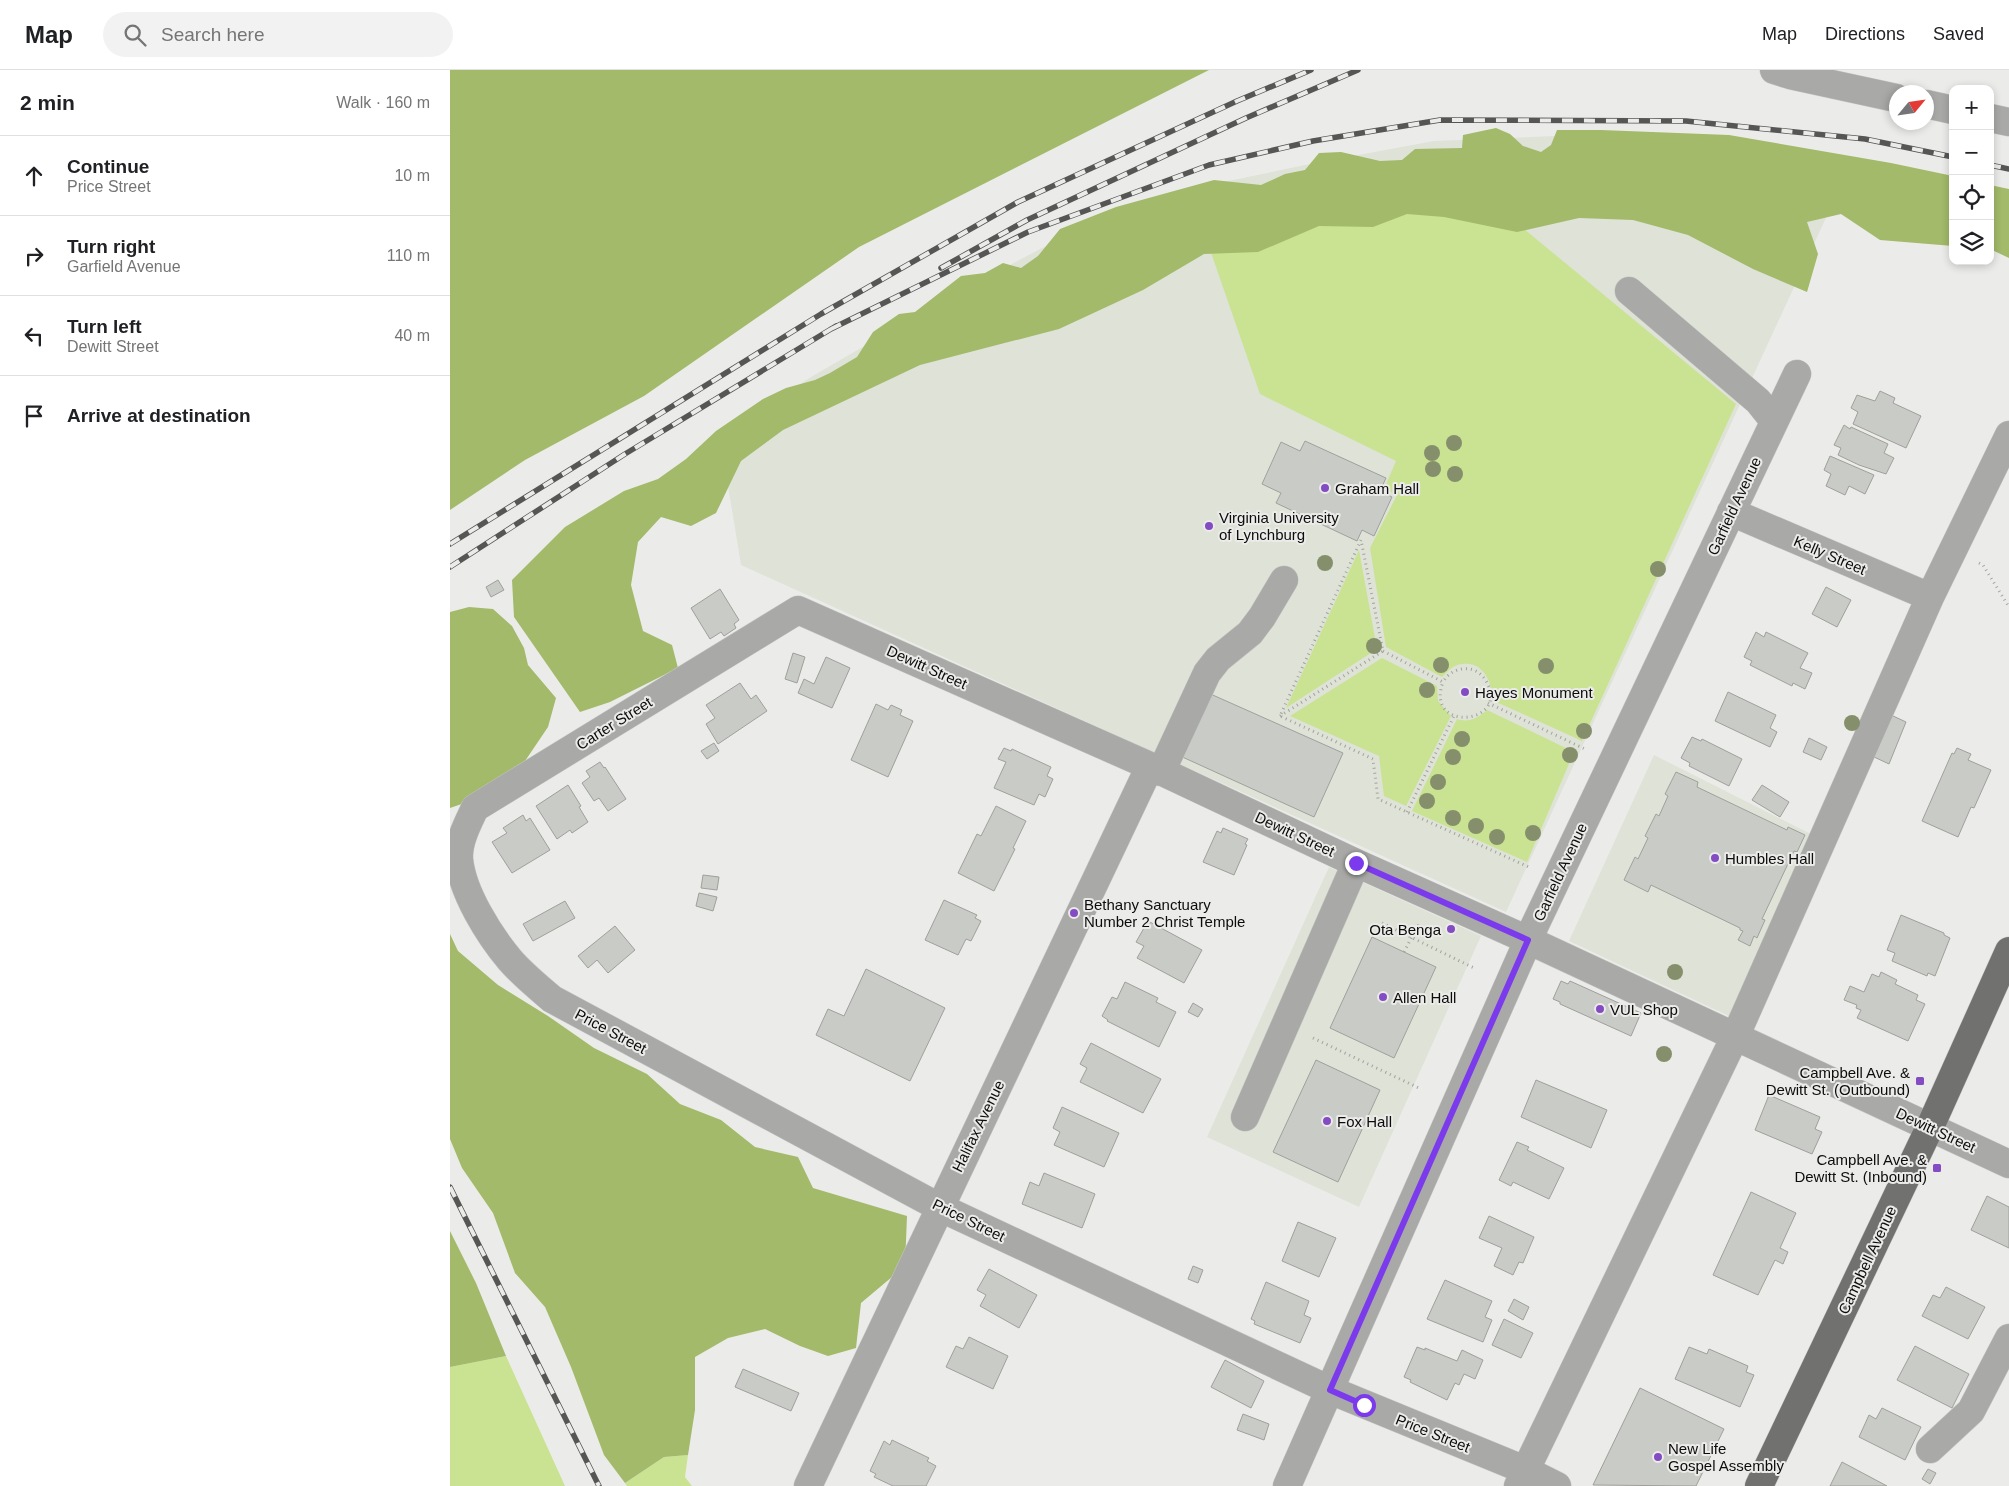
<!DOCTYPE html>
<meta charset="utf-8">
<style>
body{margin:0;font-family:Helvetica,sans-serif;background:#f2f2f2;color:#202124}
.controls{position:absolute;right:15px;top:15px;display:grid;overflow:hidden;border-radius:10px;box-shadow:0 2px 8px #0003}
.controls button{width:45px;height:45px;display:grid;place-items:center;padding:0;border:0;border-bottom:1px solid #e0e0e0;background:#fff;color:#202124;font:25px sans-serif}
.compass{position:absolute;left:1439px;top:15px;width:45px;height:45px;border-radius:50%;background:#fff;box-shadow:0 2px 8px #0003;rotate:61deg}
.stop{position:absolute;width:15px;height:15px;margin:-11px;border:4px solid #7c3aed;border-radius:50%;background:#fff}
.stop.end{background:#7c3aed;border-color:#fff;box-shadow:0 1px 5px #0008}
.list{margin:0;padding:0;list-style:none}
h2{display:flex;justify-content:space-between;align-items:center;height:65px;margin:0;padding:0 20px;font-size:21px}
h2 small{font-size:16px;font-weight:400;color:#757577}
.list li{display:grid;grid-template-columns:32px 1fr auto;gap:15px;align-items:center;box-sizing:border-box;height:80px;padding:0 20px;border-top:1px solid #e0e0e0}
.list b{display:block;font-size:19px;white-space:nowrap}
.list p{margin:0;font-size:16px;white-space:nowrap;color:#757577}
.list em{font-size:16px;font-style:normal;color:#757577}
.icon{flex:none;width:28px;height:28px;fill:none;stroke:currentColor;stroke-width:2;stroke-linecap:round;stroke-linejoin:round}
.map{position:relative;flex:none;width:1559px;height:1416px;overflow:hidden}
header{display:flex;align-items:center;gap:30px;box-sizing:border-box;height:70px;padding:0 25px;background:#fff;border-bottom:1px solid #e0e0e0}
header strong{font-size:24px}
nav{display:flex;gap:28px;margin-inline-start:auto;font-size:18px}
.search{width:350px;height:45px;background:#f2f2f2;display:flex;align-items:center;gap:12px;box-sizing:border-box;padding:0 18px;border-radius:28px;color:#757577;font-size:19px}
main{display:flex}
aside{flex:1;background:#fff}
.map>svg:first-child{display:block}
.built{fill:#dee2d7}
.green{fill:#cae393}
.forest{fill:#a2ba6a}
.building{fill:#c9cbc7;stroke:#9fa09c}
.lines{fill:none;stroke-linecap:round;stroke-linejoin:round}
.minor-casing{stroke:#c7c8c5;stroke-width:29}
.major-casing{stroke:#c7c8c5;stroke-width:29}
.path{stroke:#a1a2a0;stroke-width:3;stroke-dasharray:1 4;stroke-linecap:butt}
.minor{stroke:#a9a9a8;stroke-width:28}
.major{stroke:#71726f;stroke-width:28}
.rail-casing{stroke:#565655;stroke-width:5.5}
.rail{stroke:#ebece9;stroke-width:4;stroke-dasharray:11;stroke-linecap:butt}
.tree{fill:#868f6c}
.route{stroke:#7c3aed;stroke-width:6}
.poi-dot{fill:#844cc3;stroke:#ebece9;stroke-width:2}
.labels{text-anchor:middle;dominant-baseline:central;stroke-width:4;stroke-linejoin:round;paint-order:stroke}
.poi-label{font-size:15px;fill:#0c0c0b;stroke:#ebece9;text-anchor:start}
.street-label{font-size:15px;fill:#0c0c0b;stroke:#ebece9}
</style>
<header>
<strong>Map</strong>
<div class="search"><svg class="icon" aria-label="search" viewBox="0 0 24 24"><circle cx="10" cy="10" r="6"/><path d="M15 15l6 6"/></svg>Search here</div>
<nav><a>Map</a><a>Directions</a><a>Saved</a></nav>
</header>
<main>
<aside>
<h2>2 min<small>Walk · 160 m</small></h2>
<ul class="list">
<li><svg class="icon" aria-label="ahead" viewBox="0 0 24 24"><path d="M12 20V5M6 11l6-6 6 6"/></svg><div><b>Continue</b><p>Price Street</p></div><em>10 m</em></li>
<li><svg class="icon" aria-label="right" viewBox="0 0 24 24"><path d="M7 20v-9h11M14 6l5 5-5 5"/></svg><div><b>Turn right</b><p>Garfield Avenue</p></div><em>110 m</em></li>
<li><svg class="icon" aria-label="left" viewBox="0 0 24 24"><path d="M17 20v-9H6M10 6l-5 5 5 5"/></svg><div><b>Turn left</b><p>Dewitt Street</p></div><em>40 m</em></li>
<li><svg class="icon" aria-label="arrive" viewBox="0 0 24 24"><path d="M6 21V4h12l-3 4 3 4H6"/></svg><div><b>Arrive at destination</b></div></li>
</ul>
</aside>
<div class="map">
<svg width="1559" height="1416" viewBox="0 0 1559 1416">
<rect width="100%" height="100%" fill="#ebece9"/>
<!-- built -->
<path class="built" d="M 1129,65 L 1236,70 L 1404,87 L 1056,842 L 291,495 L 270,367 L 361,307 L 485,235 L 592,178 L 725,122 L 865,93 L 984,71 Z
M 1204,685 L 1367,767 L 1283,948 L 1119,871 Z
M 879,797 L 1031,866 L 909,1137 L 757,1067 Z"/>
<!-- green -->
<path class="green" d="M 1039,130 L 1286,334 L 1132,671 L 1042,630 C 1043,613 1033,591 1013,594 C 1004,594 998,601 992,607 L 936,577 L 920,478 L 947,425 L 934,419 L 946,391 L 810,324 L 757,171 Z
M 909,480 L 927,579 L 836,638 Z
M 932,588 L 987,616 L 988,631 L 1001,646 L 956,736 L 934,726 L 929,686 L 840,646 Z
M 1037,640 L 1124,682 L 1077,792 L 962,741 L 1007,649 C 1019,653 1028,648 1037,640 Z
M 56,1286 L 115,1416 L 0,1416 L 0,1297 Z
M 238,1385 L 235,1407 L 242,1416 L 177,1416 L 175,1413 L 214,1387 Z"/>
<!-- forest -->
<path class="forest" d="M 0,0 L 759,0 L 409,177 L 194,326 L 75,390 L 0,440 Z
M 1046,58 L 1060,64 L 1073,76 L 1091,82 L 1101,75 L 1107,60 L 1151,60 L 1279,65 L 1441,93 L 1503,106 L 1503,176 L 1430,170 L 1391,144 L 1357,152 L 1368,184 L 1357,222 L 1303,199 L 1238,165 L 1183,150 L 1129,148 L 1067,162 L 994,147 L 957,144 L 923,157 L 869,156 L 808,182 L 754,184 L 693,220 L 609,259 L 470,295 L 333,360 L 291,391 L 266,443 L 241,456 L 211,447 L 188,472 L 181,515 L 193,561 L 222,575 L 228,598 L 160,632 L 130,642 L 64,547 L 62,510 L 115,457 L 174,421 L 208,409 L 236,389 L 266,361 L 313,329 L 336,318 L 365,310 L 380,303 L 407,287 L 423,262 L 449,244 L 465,242 L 511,206 L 535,203 L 553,193 L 571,198 L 588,186 L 610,159 L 666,137 L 764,110 L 811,115 L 835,104 L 855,100 L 869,83 L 891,82 L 930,91 L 952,90 L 965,79 L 1012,78 L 1013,65 Z
M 1540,115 L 1559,119 L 1559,188 L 1540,179 Z
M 19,537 L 43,539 L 62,556 L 74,578 L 78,595 L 106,628 L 98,657 L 71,697 L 29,728 L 0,738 L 0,542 Z
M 0,864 L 8,881 L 48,915 L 98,946 L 144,978 L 197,1004 L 230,1034 L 271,1050 L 305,1077 L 348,1087 L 363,1118 L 457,1146 L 455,1196 L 411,1233 L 406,1278 L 378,1286 L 350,1276 L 315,1259 L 278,1268 L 245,1287 L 245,1340 L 238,1385 L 214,1387 L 175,1413 L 154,1385 L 121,1297 L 95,1237 L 65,1203 L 43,1143 L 12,1098 L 0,1069 Z
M 0,1161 L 26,1213 L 56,1286 L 0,1297 Z"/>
<!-- building -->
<path class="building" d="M 1430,321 L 1445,328 L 1443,333 L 1471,346 L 1456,378 L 1403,354 L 1408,342 L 1401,338 L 1407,325 L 1425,331 Z
M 1394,355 L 1400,359 L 1401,357 L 1438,374 L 1434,383 L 1444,388 L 1436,404 L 1409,395 L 1388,385 L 1391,378 L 1384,375 Z
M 855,371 L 936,408 L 930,421 L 942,427 L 924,466 L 912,460 L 907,471 L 826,433 L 831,423 L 812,414 L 831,372 L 850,381 Z
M 1380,386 L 1424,405 L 1415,424 L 1399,416 L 1395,425 L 1376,416 L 1381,404 L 1374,400 Z
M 48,510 L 54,520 L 41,527 L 36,517 Z
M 1376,517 L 1401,530 L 1387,557 L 1362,544 Z
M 270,519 L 289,550 L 284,554 L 286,558 L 274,566 L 271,562 L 260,569 L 241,538 Z
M 1306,562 L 1314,567 L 1316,562 L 1358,583 L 1350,598 L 1362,603 L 1355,619 L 1343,613 L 1342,616 L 1300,595 L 1302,591 L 1294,587 Z
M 343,583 L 355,587 L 347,613 L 335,609 Z
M 376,587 L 400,598 L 382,638 L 348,623 L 354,609 L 364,614 Z
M 290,613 L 301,629 L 306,625 L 317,641 L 268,674 L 256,654 L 265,648 L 256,635 Z
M 756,622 L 893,683 L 864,747 L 728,685 Z
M 1278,622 L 1326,645 L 1320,658 L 1327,662 L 1320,677 L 1265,651 Z
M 426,634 L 438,640 L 441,635 L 452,640 L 450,645 L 463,651 L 438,707 L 401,690 Z
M 1441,645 L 1456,652 L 1439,694 L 1422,686 Z
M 1242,667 L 1251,671 L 1252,669 L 1292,689 L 1279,716 L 1239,696 L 1240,693 L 1231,688 Z
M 1359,668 L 1377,677 L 1371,690 L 1353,682 Z
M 264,673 L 269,681 L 257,689 L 251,681 Z
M 554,678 L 561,681 L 562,679 L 601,697 L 597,706 L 603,709 L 595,727 L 589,724 L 584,735 L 544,718 L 556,692 L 548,689 Z
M 1507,678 L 1521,684 L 1518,690 L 1541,700 L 1524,738 L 1521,737 L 1508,767 L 1472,751 L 1502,683 L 1504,684 Z
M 150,692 L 154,698 L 155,697 L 176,729 L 158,741 L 149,728 L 144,731 L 132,713 L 140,707 L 136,701 Z
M 1226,702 L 1248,712 L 1247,717 L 1337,760 L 1338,757 L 1355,765 L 1347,782 L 1344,781 L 1312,849 L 1315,850 L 1307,868 L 1304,866 L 1300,876 L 1288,870 L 1293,861 L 1290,860 L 1290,858 L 1201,815 L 1198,822 L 1174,810 L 1185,787 L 1188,789 L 1198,768 L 1195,766 L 1206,744 L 1209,746 L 1218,726 L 1215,724 Z
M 118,715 L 131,736 L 129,737 L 138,752 L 122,763 L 120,760 L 107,769 L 86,736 Z
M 1312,715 L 1339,732 L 1330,747 L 1302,730 Z
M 546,736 L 576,751 L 563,778 L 565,779 L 544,821 L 508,803 L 527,764 L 531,766 Z
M 73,745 L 76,751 L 80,748 L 100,780 L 62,803 L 42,772 L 57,763 L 53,758 Z
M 773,758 L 798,769 L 795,774 L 797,775 L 784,805 L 753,792 L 767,761 L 771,763 Z
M 253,805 L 269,807 L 267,820 L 251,818 Z
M 249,823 L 267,827 L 263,841 L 246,836 Z
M 494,830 L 527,845 L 525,848 L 531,851 L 521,871 L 516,869 L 508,885 L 475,870 Z
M 115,831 L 125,848 L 83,871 L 73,854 Z
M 1451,845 L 1494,863 L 1494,865 L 1500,868 L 1485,906 L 1478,903 L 1477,906 L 1442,891 L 1445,883 L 1437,880 Z
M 698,851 L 752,880 L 734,913 L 687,888 L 694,876 L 686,872 Z
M 165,856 L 185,880 L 158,903 L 147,890 L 138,898 L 128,886 Z
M 922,867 L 986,897 L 944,988 L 880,958 Z
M 416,899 L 495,938 L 460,1011 L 366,965 L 378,939 L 394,946 Z
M 1431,902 L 1447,910 L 1445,914 L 1468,925 L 1466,930 L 1475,934 L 1458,971 L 1407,948 L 1411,940 L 1406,938 L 1407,935 L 1394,930 L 1400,916 L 1414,922 L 1422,904 L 1429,907 Z
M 1111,911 L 1118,914 L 1120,911 L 1191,943 L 1181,966 L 1110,934 L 1110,932 L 1103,929 Z
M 675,912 L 708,928 L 706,932 L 726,942 L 709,977 L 657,951 L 658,950 L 652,946 L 662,927 L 667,929 Z
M 743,933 L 753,939 L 748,947 L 738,942 Z
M 641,973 L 711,1009 L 693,1043 L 630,1012 L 637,998 L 630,994 Z
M 866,990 L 930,1020 L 888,1112 L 823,1082 Z
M 1086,1010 L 1157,1040 L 1141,1078 L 1071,1047 Z
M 1319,1025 L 1370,1047 L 1365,1059 L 1372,1062 L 1362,1084 L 1305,1060 Z
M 612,1037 L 669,1063 L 654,1097 L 604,1075 L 610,1062 L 603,1058 Z
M 1067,1072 L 1079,1077 L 1077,1080 L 1114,1098 L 1099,1129 L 1063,1112 L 1061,1116 L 1049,1110 Z
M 594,1103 L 645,1124 L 632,1158 L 572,1134 L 580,1112 L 589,1116 Z
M 1301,1122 L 1346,1143 L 1330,1178 L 1338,1182 L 1333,1194 L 1325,1190 L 1308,1225 L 1263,1205 Z
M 1537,1126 L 1559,1137 L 1559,1178 L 1521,1160 Z
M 1039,1146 L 1084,1167 L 1073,1193 L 1069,1192 L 1063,1205 L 1044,1196 L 1052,1178 L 1029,1168 Z
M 848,1152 L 886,1168 L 869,1207 L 832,1191 Z
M 743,1196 L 753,1200 L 748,1213 L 738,1209 Z
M 539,1199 L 587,1225 L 569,1258 L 530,1236 L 536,1225 L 527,1220 Z
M 995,1210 L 1042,1231 L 1035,1247 L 1042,1250 L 1033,1272 L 977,1249 Z
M 816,1212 L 859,1231 L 854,1245 L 861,1248 L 850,1273 L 804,1254 L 805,1251 L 801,1249 Z
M 1496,1217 L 1535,1237 L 1518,1269 L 1472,1246 L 1483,1225 L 1490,1228 Z
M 1064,1229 L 1079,1237 L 1073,1250 L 1058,1241 Z
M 1054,1249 L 1083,1263 L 1071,1288 L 1042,1275 Z
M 519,1267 L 558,1286 L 543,1319 L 496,1297 L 506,1276 L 513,1279 Z
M 1465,1276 L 1519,1304 L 1502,1338 L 1447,1310 Z
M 967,1277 L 975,1280 L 975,1278 L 1007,1291 L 1012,1280 L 1033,1290 L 1025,1309 L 1014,1304 L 1009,1315 L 1005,1313 L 997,1330 L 960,1312 L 961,1310 L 954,1307 Z
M 1239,1277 L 1257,1284 L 1259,1279 L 1298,1296 L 1296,1302 L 1304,1305 L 1290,1337 L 1225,1309 Z
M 775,1290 L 814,1311 L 801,1338 L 761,1317 Z
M 293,1299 L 349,1323 L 341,1341 L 285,1317 Z
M 1190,1318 L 1274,1359 L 1246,1416 L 1143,1415 Z
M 1432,1338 L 1471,1357 L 1455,1390 L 1409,1367 L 1419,1345 L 1426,1349 Z
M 793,1344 L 819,1354 L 814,1370 L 787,1360 Z
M 442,1370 L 479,1388 L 477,1391 L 486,1396 L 476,1416 L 443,1416 L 424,1407 L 426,1404 L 420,1401 L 434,1371 L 440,1375 Z
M 1392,1392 L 1437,1416 L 1380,1416 Z
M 1478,1399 L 1486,1403 L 1480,1414 L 1472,1409 Z"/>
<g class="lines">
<defs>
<path id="minor" d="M 1324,0 L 1340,5 L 1446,28
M 1476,34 L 1503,40
M 1540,48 L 1559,52
M 1179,221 L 1308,331 L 1324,351
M 1281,442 L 1480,527
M 711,702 L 757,603 L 768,589 L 800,563 L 812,547 L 834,510
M 795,1047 L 906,793
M 1480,1379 L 1521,1341 L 1559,1268
M 358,1416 L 700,696
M 837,1416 L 1084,857 L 1347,304
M 1068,1416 L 1290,956 L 1480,527 L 1559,365
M 1107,1416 L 1075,1400 L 880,1320 L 489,1137 L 102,929 C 88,917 72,904 60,890 C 39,865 12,822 9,789 C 8,771 18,753 25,738 L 348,540 L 700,696 L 906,793 L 1078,870 L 1559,1094"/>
<path id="major" d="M 1309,1416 L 1480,1057 L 1559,881"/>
</defs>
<!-- minor casing -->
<use href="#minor" class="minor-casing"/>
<!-- major casing -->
<use href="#major" class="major-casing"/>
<!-- path -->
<path class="path" d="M 1529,493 L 1533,495 L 1559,537
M 933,581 L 993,612 C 974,664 1062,654 1036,611 C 1026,593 1002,596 993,612
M 1038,633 L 1137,680
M 830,646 L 933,581 L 911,470 L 830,646 L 923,689 L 928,729 L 1081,798
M 957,742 L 1004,646
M 932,853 L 1026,899
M 954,882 L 966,859 L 970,853
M 863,968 L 971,1019"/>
<!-- minor -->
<use href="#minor" class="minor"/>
<!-- major -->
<use href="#major" class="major"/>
<defs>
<path id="rail" d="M 1540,95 L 1559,99
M 491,198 L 577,150 L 796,48 L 908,0
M 381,259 L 578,162 L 759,95 L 863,71 L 990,50 L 1236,51 L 1415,69 L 1503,87
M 0,474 L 371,244 L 568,132 L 787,31 L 861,0
M 0,497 L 175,384 L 386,256
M 0,1117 L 149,1416"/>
</defs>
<!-- rail casing -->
<use href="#rail" class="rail-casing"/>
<!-- rail -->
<use href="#rail" class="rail"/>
</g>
<!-- trees -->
<g class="tree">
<circle cx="1004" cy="373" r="8"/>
<circle cx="982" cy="383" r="8"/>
<circle cx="983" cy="399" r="8"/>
<circle cx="1005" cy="404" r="8"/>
<circle cx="875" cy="493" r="8"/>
<circle cx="1208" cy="499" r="8"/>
<circle cx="924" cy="576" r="8"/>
<circle cx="991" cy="595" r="8"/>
<circle cx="1096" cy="596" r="8"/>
<circle cx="977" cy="620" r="8"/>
<circle cx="1402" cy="653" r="8"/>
<circle cx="1134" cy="661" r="8"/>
<circle cx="1012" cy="669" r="8"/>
<circle cx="1120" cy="685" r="8"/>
<circle cx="1003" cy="687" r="8"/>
<circle cx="988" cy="712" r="8"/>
<circle cx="977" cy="731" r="8"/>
<circle cx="1003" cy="748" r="8"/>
<circle cx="1026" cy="756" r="8"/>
<circle cx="1083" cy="763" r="8"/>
<circle cx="1047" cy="767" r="8"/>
<circle cx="1225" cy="902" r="8"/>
<circle cx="1214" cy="984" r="8"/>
</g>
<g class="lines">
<!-- route -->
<path class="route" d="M 906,793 L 1078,870 L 880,1320 L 914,1335"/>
</g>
<!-- markers -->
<g class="poi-dot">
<circle cx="875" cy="418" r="5"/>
<circle cx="759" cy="456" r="5"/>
<circle cx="1015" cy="622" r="5"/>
<circle cx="1265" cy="788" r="5"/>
<circle cx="624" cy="843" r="5"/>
<circle cx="1001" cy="859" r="5"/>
<circle cx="933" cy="927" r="5"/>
<circle cx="1150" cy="939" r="5"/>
<rect x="1465" y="1006" width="10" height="10" rx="2.5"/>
<circle cx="877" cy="1051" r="5"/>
<rect x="1482" y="1093" width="10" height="10" rx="2.5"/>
<circle cx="1208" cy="1387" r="5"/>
</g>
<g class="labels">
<!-- poi labels -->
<g class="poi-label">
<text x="885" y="418">Graham Hall</text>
<text x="769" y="447">Virginia University<tspan x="769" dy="17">of Lynchburg</tspan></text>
<text x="1025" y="622">Hayes Monument</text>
<text x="1275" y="788">Humbles Hall</text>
<text x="634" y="834">Bethany Sanctuary<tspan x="634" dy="17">Number 2 Christ Temple</tspan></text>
<text x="991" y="859" text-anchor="end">Ota Benga</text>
<text x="943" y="927">Allen Hall</text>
<text x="1160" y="939">VUL Shop</text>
<text x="1460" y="1002" text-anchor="end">Campbell Ave. &amp;<tspan x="1460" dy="17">Dewitt St. (Outbound)</tspan></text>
<text x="887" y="1051">Fox Hall</text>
<text x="1477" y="1089" text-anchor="end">Campbell Ave. &amp;<tspan x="1477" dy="17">Dewitt St. (Inbound)</tspan></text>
<text x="1218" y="1378">New Life<tspan x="1218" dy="17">Gospel Assembly</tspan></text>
</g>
<!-- street labels -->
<g class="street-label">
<text transform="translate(1284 436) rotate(-65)">Garfield Avenue</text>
<text transform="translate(1380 485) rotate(23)">Kelly Street</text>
<text transform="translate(477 597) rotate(24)">Dewitt Street</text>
<text transform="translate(164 653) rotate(-32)">Carter Street</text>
<text transform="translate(845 764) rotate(25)">Dewitt Street</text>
<text transform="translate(1110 802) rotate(-65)">Garfield Avenue</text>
<text transform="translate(161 961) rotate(28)">Price Street</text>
<text transform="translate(528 1056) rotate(-64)">Halifax Avenue</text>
<text transform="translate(1486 1060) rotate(25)">Dewitt Street</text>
<text transform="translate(519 1150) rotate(26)">Price Street</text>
<text transform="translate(1417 1190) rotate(-65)">Campbell Avenue</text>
<text transform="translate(983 1363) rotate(22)">Price Street</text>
</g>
</g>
</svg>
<div class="controls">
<button>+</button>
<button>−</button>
<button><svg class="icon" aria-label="locate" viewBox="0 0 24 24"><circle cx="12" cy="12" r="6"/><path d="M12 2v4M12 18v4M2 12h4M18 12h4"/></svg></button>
<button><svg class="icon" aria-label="layers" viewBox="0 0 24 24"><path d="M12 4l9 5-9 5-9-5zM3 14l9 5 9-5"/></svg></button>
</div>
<svg class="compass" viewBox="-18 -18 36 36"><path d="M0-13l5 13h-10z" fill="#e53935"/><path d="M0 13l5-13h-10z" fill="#757577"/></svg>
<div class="stop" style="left:914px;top:1335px"></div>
<div class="stop end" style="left:906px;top:793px"></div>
</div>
</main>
